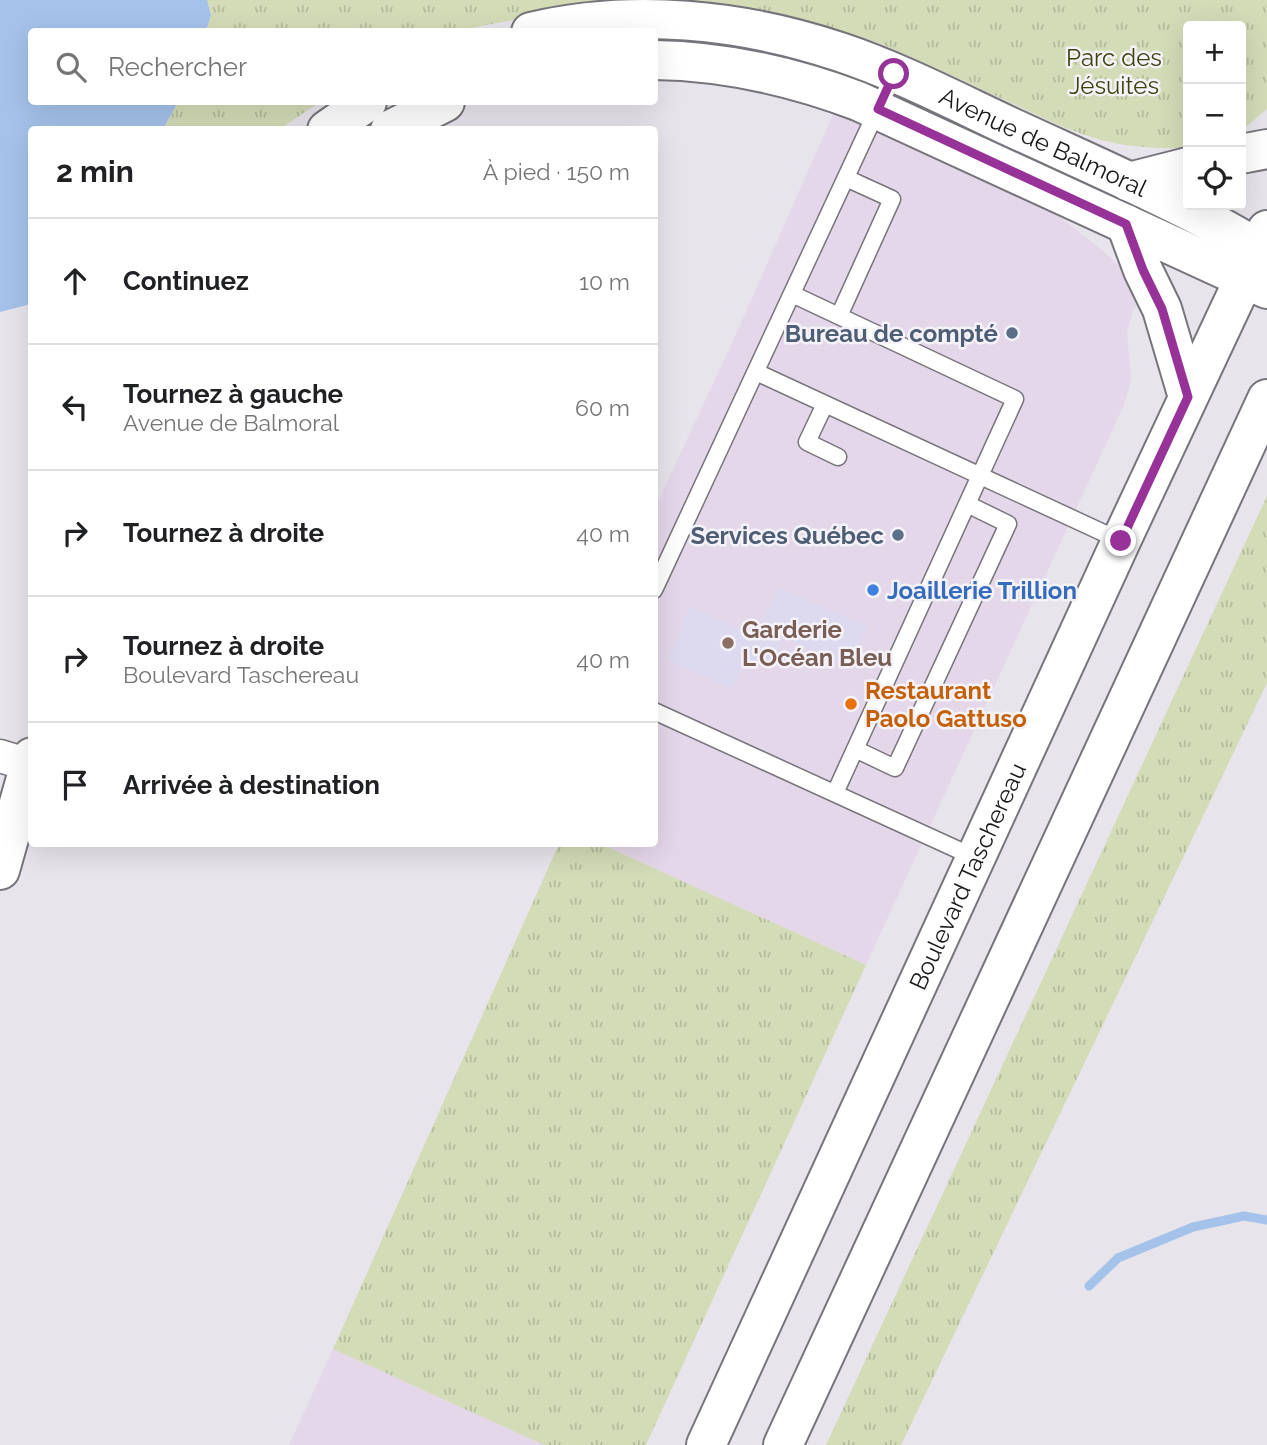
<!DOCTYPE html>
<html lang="fr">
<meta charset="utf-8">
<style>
body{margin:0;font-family:Raleway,sans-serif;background:#f6f6f6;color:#202124}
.controls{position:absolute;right:21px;top:21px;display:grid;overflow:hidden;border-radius:7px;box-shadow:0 7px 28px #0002}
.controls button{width:63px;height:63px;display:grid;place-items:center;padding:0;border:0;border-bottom:2px solid #e0e0e0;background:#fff;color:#202124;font:35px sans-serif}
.stop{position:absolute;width:21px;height:21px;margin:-16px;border:5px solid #973298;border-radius:50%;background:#fff}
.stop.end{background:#973298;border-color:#fff;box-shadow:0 2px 7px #0008}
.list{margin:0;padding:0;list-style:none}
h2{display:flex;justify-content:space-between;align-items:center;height:91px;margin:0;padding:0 28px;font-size:30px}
h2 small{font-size:23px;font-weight:400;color:#757577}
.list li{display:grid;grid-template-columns:46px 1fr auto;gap:21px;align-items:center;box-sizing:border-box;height:126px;padding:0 28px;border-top:2px solid #e0e0e0}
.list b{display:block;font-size:26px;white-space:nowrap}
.list p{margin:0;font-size:23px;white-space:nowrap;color:#757577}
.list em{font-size:23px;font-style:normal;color:#757577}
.icon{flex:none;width:38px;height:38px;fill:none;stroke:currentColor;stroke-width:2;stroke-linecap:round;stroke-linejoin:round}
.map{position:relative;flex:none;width:1267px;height:1445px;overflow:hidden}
.search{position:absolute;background:#fff;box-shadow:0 7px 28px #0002;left:28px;top:28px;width:630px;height:77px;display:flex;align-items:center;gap:18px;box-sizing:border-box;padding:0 24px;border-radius:7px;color:#757577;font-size:26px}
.panel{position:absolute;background:#fff;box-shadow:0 7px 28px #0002;left:28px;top:126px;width:630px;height:721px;border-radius:7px}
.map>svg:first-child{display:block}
.commercial{fill:#e4d7ea}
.education{fill:#ddd9ef}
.grass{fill:url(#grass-tufts)}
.water{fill:#a5c2ea}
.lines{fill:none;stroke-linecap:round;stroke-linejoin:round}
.stream{stroke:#a5c2ea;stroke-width:9}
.service-casing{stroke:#77747b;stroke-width:19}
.minor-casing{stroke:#77747b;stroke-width:35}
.tertiary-casing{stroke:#77747b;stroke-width:42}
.primary-casing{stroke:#77747b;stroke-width:42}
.service{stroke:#fff;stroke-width:16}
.minor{stroke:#fff;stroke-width:32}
.tertiary{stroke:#fff;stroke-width:38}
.primary{stroke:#fff;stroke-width:38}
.route{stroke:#973298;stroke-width:9}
.service-dot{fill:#5c6f8a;stroke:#f5f2f9;stroke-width:2.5}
.shop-dot{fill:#3f7fe0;stroke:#f5f2f9;stroke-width:2.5}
.education-dot{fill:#8d6e63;stroke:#f5f2f9;stroke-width:2.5}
.food-dot{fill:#e8710a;stroke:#f5f2f9;stroke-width:2.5}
.labels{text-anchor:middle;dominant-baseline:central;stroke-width:5;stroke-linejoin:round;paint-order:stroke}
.park-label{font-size:24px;fill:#3c430b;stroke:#f5f2f9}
.street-label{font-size:24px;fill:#19181b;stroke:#f5f2f9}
.service-label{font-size:24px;font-weight:bold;fill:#4e5e75;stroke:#f5f2f9;text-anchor:end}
.shop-label{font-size:24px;font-weight:bold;fill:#366cbe;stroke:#f5f2f9;text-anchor:start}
.education-label{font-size:24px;font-weight:bold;fill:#785e54;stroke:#f5f2f9;text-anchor:start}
.food-label{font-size:24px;font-weight:bold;fill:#c56008;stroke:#f5f2f9;text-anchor:start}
</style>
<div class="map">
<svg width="1267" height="1445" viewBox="0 0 1267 1445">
<defs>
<pattern id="grass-tufts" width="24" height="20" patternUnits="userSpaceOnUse" patternTransform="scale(1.75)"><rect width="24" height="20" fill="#d3dbb7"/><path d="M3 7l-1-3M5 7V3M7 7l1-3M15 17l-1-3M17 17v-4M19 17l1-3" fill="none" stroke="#b5bb9d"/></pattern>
</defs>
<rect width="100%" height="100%" fill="#e8e4ec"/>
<!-- commercial -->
<path class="commercial" d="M 835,110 L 1051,210 L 1103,251 L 1125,272 L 1142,301 L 1133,310 L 1127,332 L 1131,375 L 1129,388 L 1124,405 L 866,965 L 601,844 L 654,844 L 655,508 L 732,343 Z
M 333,1349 L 544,1445 L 289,1445 Z"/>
<!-- education -->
<path class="education" d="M 778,588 L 867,626 L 849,666 L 785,638 L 770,669 L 746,659 L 732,689 L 667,660 L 690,607 L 756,636 Z"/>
<!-- grass -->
<path class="grass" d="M 207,0 L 1267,0 L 1267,109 L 1241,131 L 1241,26 L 1188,26 L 1188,149 C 1165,148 1142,148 1119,144 C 1085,138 1051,122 1020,107 C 973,86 927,63 879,43 C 746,0 593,0 458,31 L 206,32 L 211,15 Z
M 178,102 L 320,102 L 280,129 L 163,130 Z
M 1267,496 L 1267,683 L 901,1445 L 826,1445 Z
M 559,844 L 601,844 L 866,965 L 646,1445 L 544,1445 L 333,1349 Z"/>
<!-- water -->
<path class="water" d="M 0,0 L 207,0 L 211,15 L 206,31 L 32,32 L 32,102 L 178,102 L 163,129 L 32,130 L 31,304 L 0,312 Z"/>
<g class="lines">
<!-- stream -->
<path class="stream" d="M 1089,1286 L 1118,1258 L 1193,1227 L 1244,1216 L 1267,1220"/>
<defs>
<path id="service" d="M 792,294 L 1015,399 L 835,793
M 839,316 L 892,199 L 846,178
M 756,372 L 1121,541
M 825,404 L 807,442 L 838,457
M 654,590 L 894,74
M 654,711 L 976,858
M 855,749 L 895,768 L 1008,524 L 967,504"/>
<path id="minor" d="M 0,756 L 29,765"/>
<g id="tertiary">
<path id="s1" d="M 531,32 C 632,8 742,19 840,52 C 900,72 957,102 1015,129 C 1080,159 1147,188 1211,222 C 1230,232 1248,243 1267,253"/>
<path d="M 654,60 C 725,61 792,76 858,101 L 1267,289"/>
<path d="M 327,130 L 367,102"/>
<path d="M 390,130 L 445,102"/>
<path d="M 0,870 L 32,757"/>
</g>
<g id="primary">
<path d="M 1241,154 L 1267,149"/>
<path d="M 1129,182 L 1188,167"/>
<path d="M 1126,224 L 1143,270 L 1162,309 L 1188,397"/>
<path id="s2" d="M 706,1445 L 1121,541 L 1267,230"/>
<path d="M 783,1445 L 1267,399"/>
</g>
</defs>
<!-- service casing -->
<use href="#service" class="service-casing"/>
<!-- minor casing -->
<use href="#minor" class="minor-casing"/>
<!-- tertiary casing -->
<use href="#tertiary" class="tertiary-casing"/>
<!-- primary casing -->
<use href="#primary" class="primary-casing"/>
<!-- service -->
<use href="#service" class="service"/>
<!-- minor -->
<use href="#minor" class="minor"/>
<!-- tertiary -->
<use href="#tertiary" class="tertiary"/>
<!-- primary -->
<use href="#primary" class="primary"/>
</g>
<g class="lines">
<!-- route -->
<path class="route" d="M 894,74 L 878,109 L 1126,224 L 1143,270 L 1162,309 L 1188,397 L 1121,541"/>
</g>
<!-- markers -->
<g class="service-dot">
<circle cx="1012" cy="333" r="7"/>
<circle cx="898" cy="535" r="7"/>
</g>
<circle class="shop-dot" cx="873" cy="590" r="7"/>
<circle class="education-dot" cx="728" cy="643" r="7"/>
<circle class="food-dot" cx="851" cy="704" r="7"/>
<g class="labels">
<!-- park labels -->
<g class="park-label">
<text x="1114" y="57">Parc des<tspan x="1114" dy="28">Jésuites</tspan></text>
</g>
<!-- street labels -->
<g class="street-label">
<text stroke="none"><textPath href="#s1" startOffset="536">Avenue de Balmoral</textPath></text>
<text stroke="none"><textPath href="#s2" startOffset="626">Boulevard Taschereau</textPath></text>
</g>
<!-- service labels -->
<g class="service-label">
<text x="998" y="333">Bureau de compté</text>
<text x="884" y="535">Services Québec</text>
</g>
<!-- shop labels -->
<g class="shop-label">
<text x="887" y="590">Joaillerie Trillion</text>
</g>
<!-- education labels -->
<g class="education-label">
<text x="742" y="629">Garderie<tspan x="742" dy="28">L'Océan Bleu</tspan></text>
</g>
<!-- food labels -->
<g class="food-label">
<text x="865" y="690">Restaurant<tspan x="865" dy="28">Paolo Gattuso</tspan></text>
</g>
</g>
</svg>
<div class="controls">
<button>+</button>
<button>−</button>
<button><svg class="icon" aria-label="locate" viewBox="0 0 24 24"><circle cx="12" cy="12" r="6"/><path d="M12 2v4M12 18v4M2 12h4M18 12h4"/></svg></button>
</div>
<div class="stop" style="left:894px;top:74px"></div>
<div class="stop end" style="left:1121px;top:541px"></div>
<div class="search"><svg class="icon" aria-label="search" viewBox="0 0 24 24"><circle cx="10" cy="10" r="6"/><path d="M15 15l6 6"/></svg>Rechercher</div>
<section class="panel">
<h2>2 min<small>À pied · 150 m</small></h2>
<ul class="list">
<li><svg class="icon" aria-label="ahead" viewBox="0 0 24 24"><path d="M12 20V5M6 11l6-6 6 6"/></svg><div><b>Continuez</b></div><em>10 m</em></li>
<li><svg class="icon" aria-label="left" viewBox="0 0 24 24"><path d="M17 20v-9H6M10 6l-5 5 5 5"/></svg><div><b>Tournez à gauche</b><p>Avenue de Balmoral</p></div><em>60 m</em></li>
<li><svg class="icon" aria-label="right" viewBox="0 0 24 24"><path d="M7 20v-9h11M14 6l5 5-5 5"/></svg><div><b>Tournez à droite</b></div><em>40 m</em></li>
<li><svg class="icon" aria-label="right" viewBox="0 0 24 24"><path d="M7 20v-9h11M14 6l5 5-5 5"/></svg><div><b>Tournez à droite</b><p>Boulevard Taschereau</p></div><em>40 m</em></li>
<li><svg class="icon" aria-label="arrive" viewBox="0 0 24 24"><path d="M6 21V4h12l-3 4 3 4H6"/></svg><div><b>Arrivée à destination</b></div></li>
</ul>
</section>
</div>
